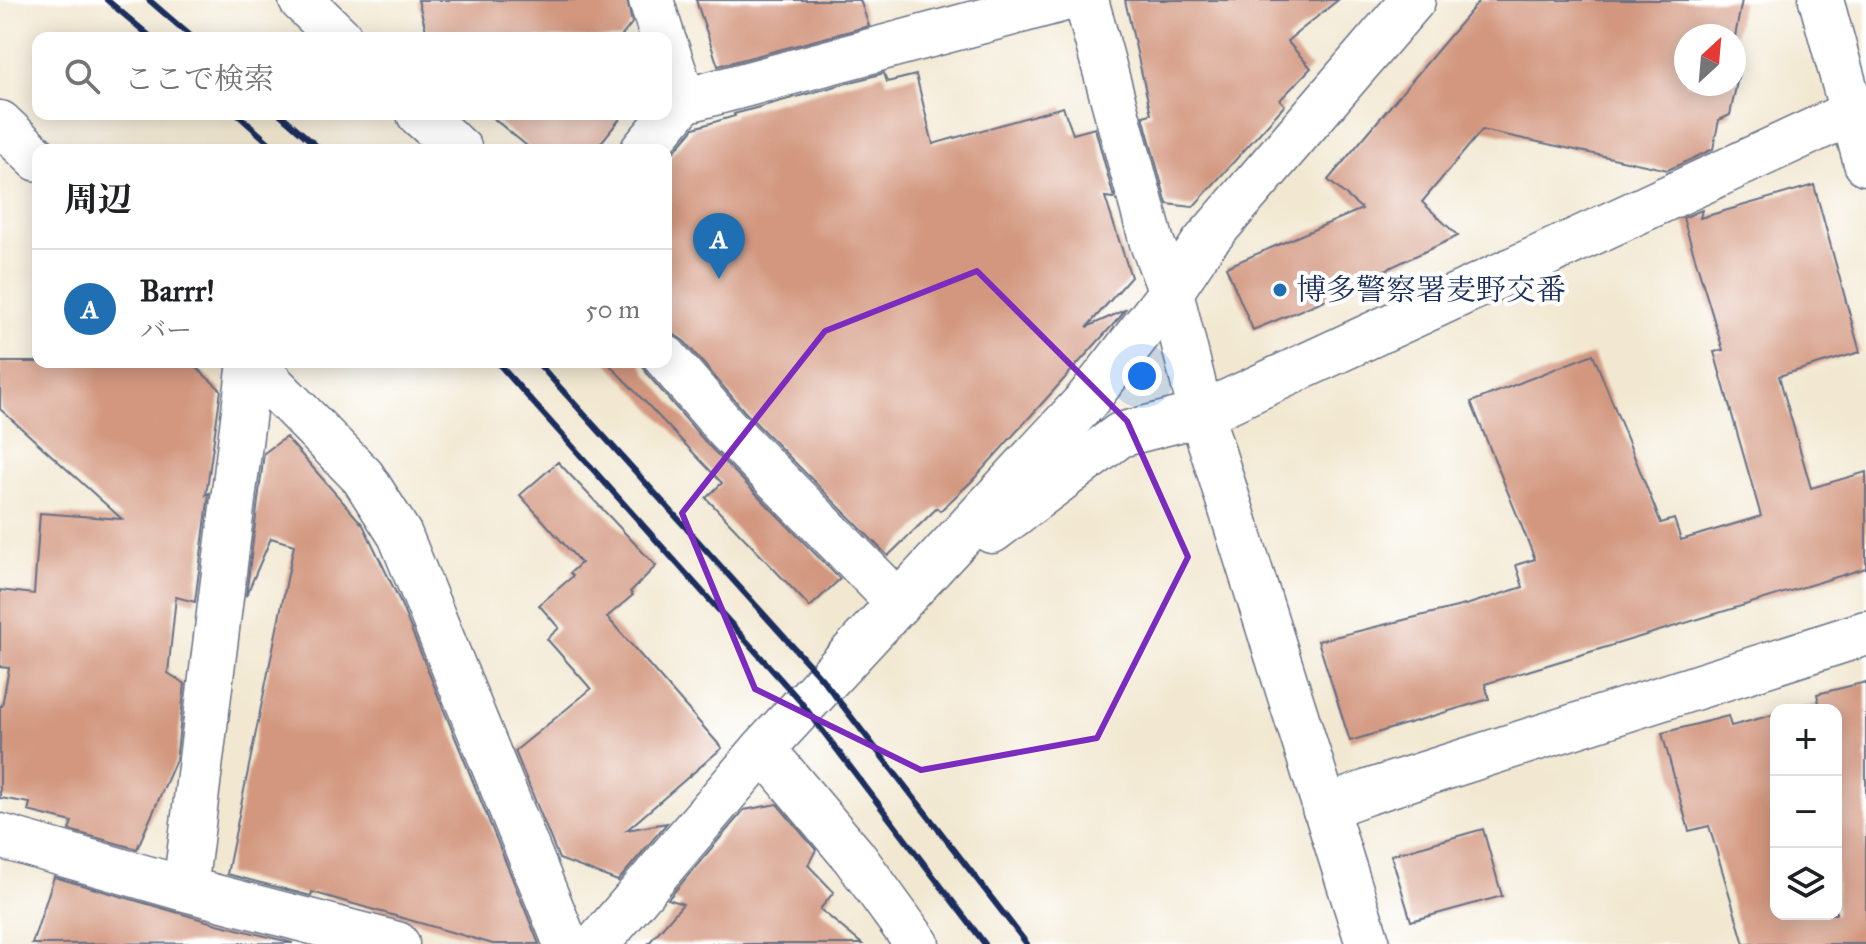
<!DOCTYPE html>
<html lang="ja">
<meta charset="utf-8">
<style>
body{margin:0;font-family:"IM FELL Great Primer","Noto Serif JP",serif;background:#f6f6f6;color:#202124}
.controls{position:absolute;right:24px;bottom:24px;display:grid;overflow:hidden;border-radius:16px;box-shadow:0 4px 20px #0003}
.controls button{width:72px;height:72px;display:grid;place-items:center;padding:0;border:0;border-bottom:2px solid #e0e0e0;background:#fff;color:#202124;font:40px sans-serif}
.compass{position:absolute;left:1674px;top:24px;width:72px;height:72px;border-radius:50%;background:#fff;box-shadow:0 4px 20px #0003;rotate:26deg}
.you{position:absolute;left:1142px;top:376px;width:28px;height:28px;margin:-20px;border:6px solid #fff;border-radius:50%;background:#1a73e8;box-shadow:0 0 0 12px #1a73e833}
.badge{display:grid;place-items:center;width:52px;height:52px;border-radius:50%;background:#1f6fb2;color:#fff;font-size:26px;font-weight:700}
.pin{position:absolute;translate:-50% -66px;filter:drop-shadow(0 2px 4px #0008)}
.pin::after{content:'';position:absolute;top:42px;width:28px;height:24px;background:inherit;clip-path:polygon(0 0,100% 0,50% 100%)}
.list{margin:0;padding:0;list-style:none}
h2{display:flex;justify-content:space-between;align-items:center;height:104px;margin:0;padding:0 32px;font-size:34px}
h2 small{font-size:26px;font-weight:400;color:#757577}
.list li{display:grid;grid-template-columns:52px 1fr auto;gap:24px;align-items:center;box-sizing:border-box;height:120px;padding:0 32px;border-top:2px solid #e0e0e0}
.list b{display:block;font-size:30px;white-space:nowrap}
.list p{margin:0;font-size:26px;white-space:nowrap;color:#757577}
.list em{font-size:26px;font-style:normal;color:#757577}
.icon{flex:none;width:44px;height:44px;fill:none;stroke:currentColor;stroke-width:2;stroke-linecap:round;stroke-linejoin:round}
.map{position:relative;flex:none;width:1866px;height:944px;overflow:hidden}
.search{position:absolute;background:#fff;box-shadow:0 4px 20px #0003;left:32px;top:32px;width:640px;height:88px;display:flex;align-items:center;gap:20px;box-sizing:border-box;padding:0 28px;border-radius:16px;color:#757577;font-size:30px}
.panel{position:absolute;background:#fff;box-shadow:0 4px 20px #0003;left:32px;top:144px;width:640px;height:224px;border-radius:16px}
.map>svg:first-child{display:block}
.building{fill:#d3977f}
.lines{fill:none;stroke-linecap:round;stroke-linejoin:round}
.minor-casing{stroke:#667086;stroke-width:47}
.minor{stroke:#fff;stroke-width:44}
.rail{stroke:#1b2f5e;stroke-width:6}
.marked{fill:none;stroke:#7b2cbf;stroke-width:6;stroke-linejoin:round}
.poi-dot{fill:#1f6fb2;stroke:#fff;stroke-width:3}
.labels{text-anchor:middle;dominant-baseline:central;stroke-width:8;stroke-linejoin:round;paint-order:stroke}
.poi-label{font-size:30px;fill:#1b2f5e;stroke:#fff;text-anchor:start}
</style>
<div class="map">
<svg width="1866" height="944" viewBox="0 0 1866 944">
<rect width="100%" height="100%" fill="#fff"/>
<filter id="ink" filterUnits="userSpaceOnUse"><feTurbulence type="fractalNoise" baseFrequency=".0125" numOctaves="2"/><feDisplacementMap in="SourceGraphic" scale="16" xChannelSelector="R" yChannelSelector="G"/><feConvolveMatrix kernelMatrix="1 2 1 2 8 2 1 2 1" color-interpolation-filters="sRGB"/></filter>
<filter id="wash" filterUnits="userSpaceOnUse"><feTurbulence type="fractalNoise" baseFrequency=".006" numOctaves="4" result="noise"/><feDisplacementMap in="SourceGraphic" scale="32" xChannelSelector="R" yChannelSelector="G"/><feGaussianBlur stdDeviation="1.8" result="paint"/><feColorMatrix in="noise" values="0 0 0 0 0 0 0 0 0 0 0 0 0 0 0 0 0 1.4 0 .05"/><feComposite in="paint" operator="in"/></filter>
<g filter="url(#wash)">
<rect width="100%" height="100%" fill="#f2e8d1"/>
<g id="blocks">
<!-- building -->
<path class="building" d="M 418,0 L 627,0 L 632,23 L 620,38 L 428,38 Z
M 696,0 L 860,0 L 869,26 L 718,66 Z
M 1125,0 L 1338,0 L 1287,41 L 1311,68 L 1280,100 L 1285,105 L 1193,207 L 1167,204 L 1143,116 L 1151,114 Z
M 1480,0 L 1742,0 L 1734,42 L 1734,36 L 1686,36 L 1686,84 L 1734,84 L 1734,71 L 1739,72 L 1730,115 L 1719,120 L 1713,149 L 1668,170 L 1482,130 L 1422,202 L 1458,236 L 1353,285 L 1354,288 L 1253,330 L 1226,267 L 1362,209 L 1328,180 Z
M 884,73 L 887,82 L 916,75 L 933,144 L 1063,107 L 1073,134 L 1095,128 L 1114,198 L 1105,197 L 1131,277 L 1087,327 L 1125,310 L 1120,317 L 972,481 L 940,511 L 937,508 L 888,556 L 745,412 L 685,342 L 675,335 L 666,334 L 666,161 L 694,128 L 735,116 L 734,114 Z
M 488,114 L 615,114 L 620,119 L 595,150 L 532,150 Z
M 1814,185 L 1860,352 L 1779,376 L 1811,488 L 1866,472 L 1866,568 L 1485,684 L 1489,699 L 1350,741 L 1318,641 L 1469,604 L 1523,587 L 1516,565 L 1535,559 L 1471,402 L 1593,354 L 1661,523 L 1674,519 L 1681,540 L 1761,516 L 1714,352 L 1723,350 L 1683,218 L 1702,210 L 1700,218 Z
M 0,362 L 190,362 L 221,390 L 206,495 L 209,493 L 195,602 L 176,597 L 168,673 L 185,684 L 176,760 L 137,849 L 69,830 L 72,822 L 28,811 L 30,803 L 0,798 L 0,706 L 2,706 L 9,668 L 0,667 L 0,590 L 34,594 L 40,513 L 122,519 L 0,409 Z
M 607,362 L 641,362 L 647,374 L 708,445 L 840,579 L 810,607 L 706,498 L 722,483 Z
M 286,437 L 363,525 L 398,597 L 539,944 L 493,944 L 312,892 L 311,896 L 227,874 L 294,545 L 271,538 L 246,596 L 264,453 Z
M 558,462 L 656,566 L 630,592 L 633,595 L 607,617 L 722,748 L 627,830 L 667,823 L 618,881 L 559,859 L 515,751 L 591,689 L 547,639 L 559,628 L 539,605 L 573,576 L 570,573 L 581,563 L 520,495 Z
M 1866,682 L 1866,944 L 1744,944 L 1709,826 L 1689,831 L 1662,733 L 1728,716 L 1731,726 L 1776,714 L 1776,914 L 1836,914 L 1836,710 L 1792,710 L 1819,703 L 1817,694 Z
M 777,804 L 816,850 L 808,865 L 834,892 L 820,909 L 862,944 L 648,944 L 683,904 L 668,899 L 744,810 Z
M 1483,829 L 1502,896 L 1411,921 L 1391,855 Z
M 54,877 L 217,924 L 293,943 L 32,944 Z"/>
</g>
</g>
<g filter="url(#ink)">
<use href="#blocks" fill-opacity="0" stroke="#667086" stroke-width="2"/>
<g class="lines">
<defs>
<path id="minor" d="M 301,0 L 340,38
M 651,0 L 663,38
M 1086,0 L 1152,243 L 1171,292 L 1201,414 L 1368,944
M 1821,0 L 1866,163
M 666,46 L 684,101
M 419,114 L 460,150
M 0,123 L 38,159
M 643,150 L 684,101 L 1061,0
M 666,358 L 727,429 L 898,602
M 250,362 L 363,477 L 400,535 L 566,944
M 992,531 L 1120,435 L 1201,414 L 1866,106
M 763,749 L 854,857 L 917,944
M 1324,808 L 1368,792 L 1866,633
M 0,836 L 185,889 L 397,944
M 185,889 L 250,362
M 597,944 L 763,749 L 1087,400 L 1171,292 L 1203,244 L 1413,0"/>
</defs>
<!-- minor casing -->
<use href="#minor" class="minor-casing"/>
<!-- minor -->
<use href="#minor" class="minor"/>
<!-- rail -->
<path class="rail" d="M 107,0 L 152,38
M 149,0 L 193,38
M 237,114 L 277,150
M 280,114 L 321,150
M 497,362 L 800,701 L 985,944
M 537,362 L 822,679 L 1027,944"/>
</g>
</g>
<!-- marked area -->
<path class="marked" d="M 977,271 L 1127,421 L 1188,557 L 1097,738 L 921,770 L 755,689 L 682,513 L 825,331 Z"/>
<!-- markers -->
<circle class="poi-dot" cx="1280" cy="290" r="8"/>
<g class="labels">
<!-- poi labels -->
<g class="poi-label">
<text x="1296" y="290">博多警察署麦野交番</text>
</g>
</g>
</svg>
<div class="controls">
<button>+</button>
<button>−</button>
<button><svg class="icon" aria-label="layers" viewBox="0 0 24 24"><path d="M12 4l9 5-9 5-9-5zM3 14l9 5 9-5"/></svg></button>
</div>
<svg class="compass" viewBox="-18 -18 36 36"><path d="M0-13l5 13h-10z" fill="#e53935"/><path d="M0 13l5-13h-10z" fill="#757577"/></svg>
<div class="you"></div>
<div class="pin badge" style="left:719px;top:279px">A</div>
<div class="search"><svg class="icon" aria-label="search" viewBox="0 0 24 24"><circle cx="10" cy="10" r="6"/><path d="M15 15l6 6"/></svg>ここで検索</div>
<section class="panel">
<h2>周辺<small></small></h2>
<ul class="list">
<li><span class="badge">A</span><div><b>Barrr!</b><p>バー</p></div><em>50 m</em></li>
</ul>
</section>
</div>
